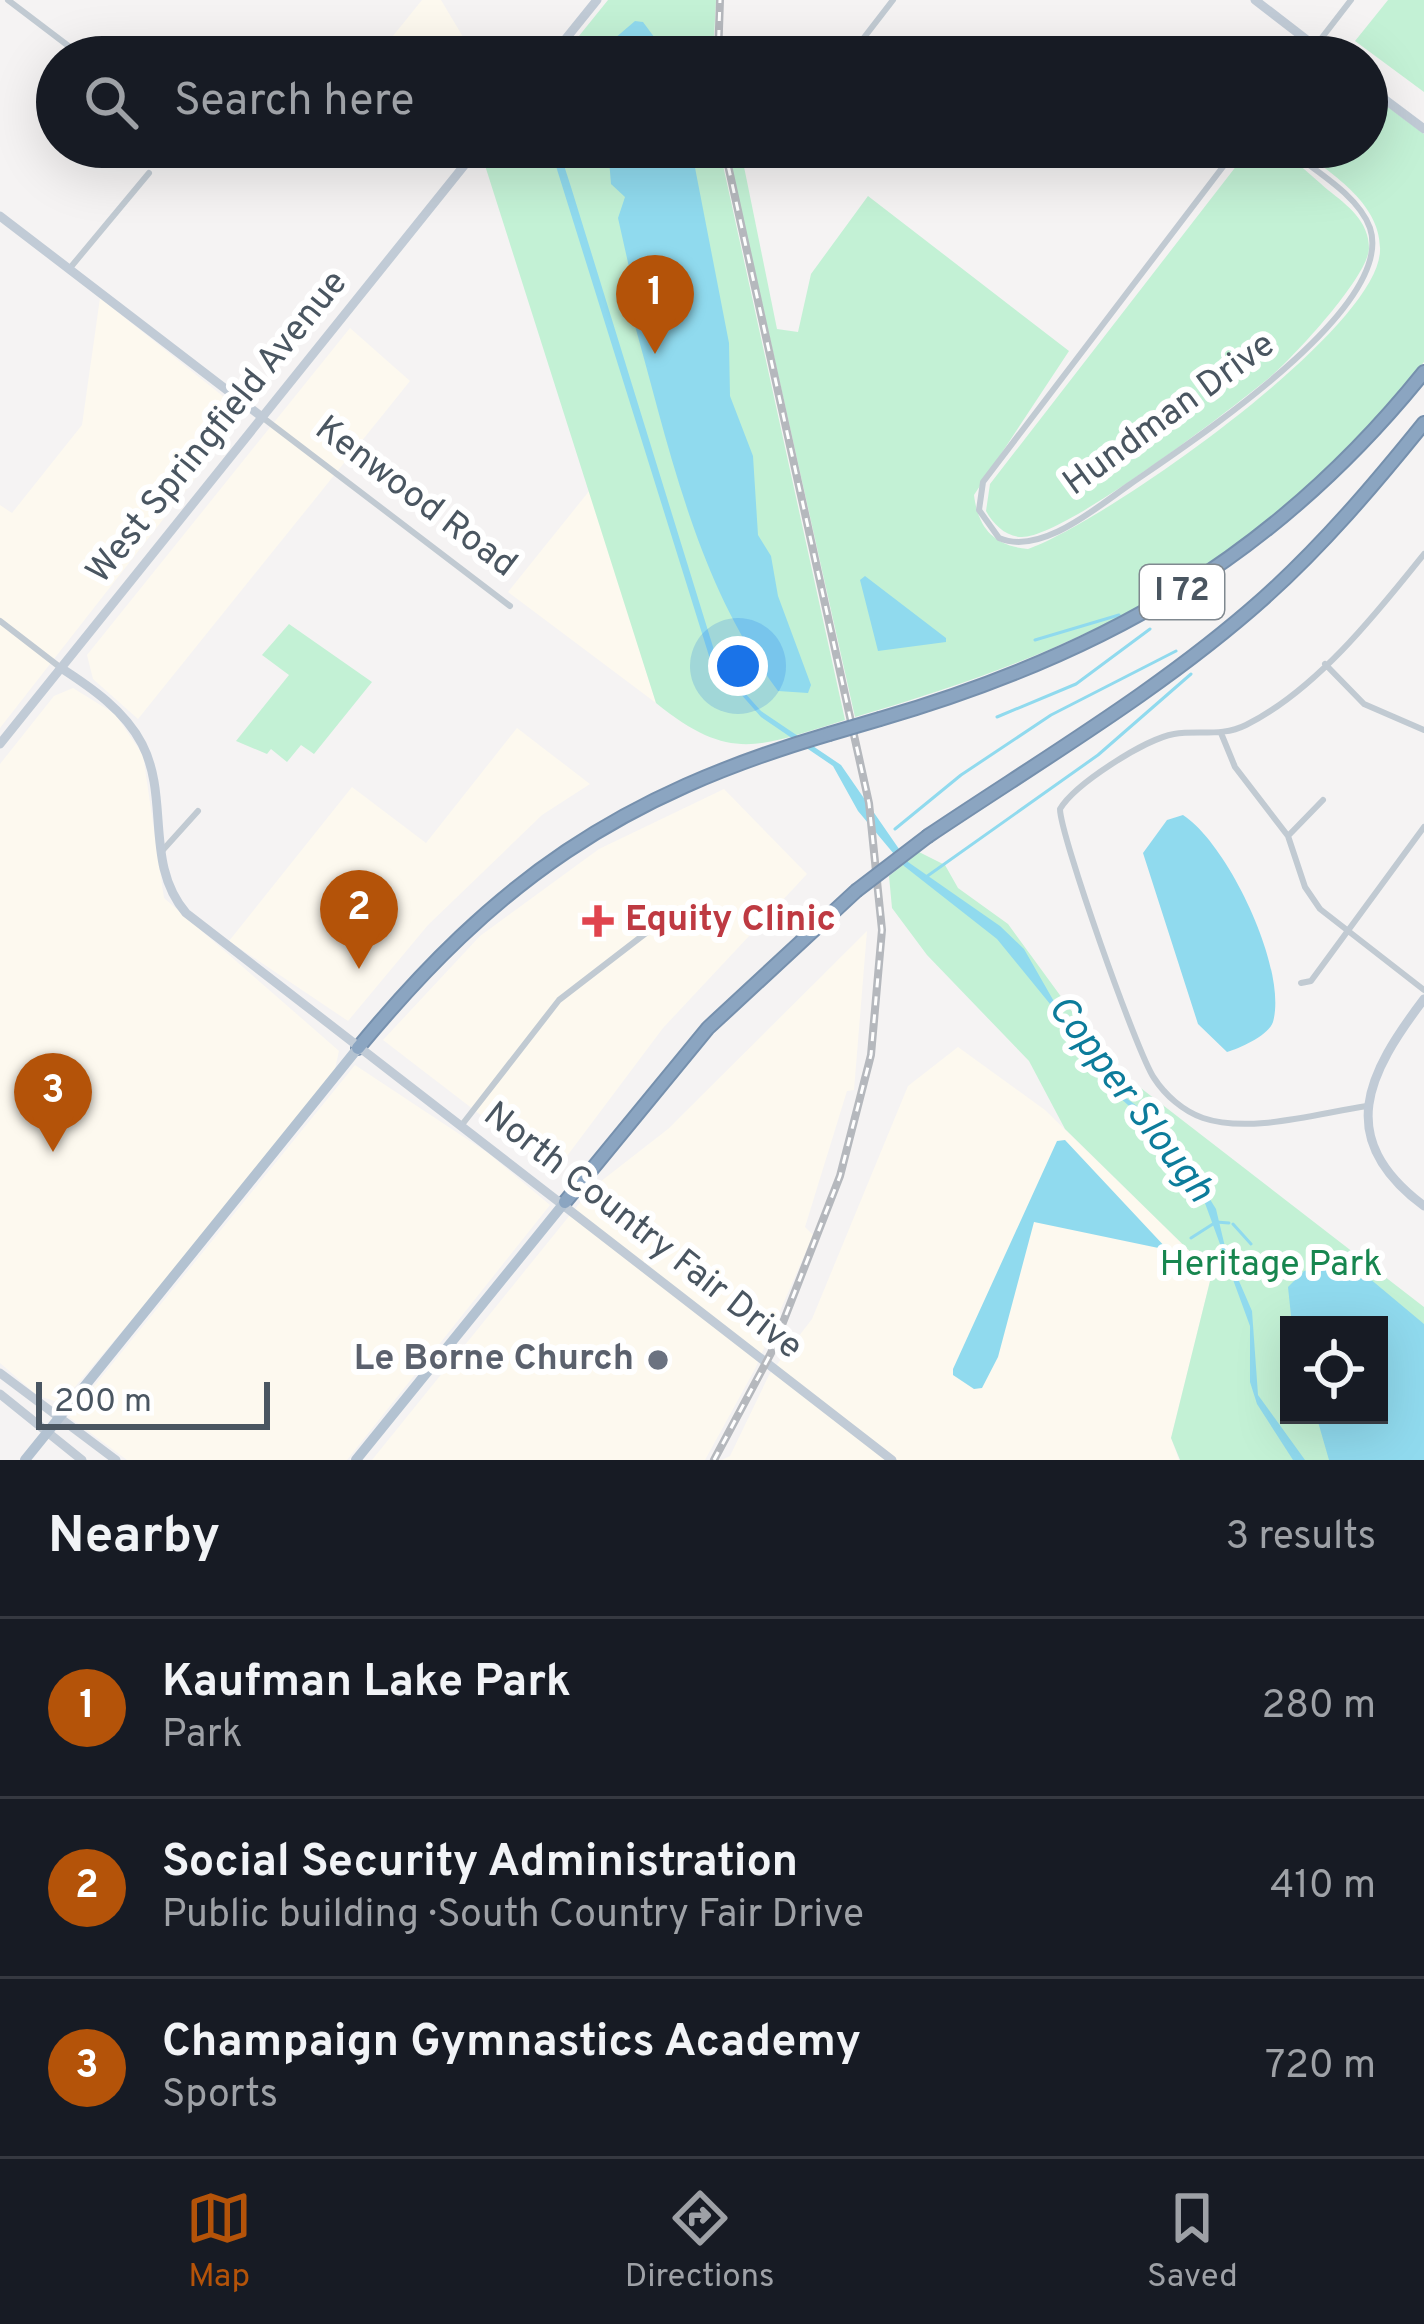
<!DOCTYPE html>
<meta charset="utf-8">
<style>
body{margin:0;font-family:Overpass,sans-serif;background:#20242c;color:#f1f3f6}
.controls{position:absolute;right:36px;bottom:36px;display:grid;overflow:hidden;border-radius:0px;box-shadow:0 12px 48px #0002}
.controls button{width:108px;height:108px;display:grid;place-items:center;padding:0;border:0;border-bottom:3px solid #363941;background:#171b24;color:#f1f3f6;font:60px sans-serif}
.scale{position:absolute;left:36px;bottom:30px;width:234px;box-sizing:border-box;padding-left:12px;border:6px solid #4a5661;border-top:0;font-size:33px;line-height:42px;white-space:nowrap;color:#4a5661;-webkit-text-stroke:9px #fff;paint-order:stroke}
.you{position:absolute;left:738px;top:666px;width:42px;height:42px;margin:-30px;border:9px solid #fff;border-radius:50%;background:#1a73e8;box-shadow:0 0 0 18px #1a73e833}
.badge{display:grid;place-items:center;width:78px;height:78px;border-radius:50%;background:#b45309;color:#fff;font-size:39px;font-weight:700}
.pin{position:absolute;translate:-50% -99px;filter:drop-shadow(0 3px 6px #0008)}
.pin::after{content:'';position:absolute;top:63px;width:42px;height:36px;background:inherit;clip-path:polygon(0 0,100% 0,50% 100%)}
.list{margin:0;padding:0;list-style:none}
h2{display:flex;justify-content:space-between;align-items:center;height:156px;margin:0;padding:0 48px;font-size:51px}
h2 small{font-size:39px;font-weight:400;color:#9ea1a6}
.list li{display:grid;grid-template-columns:78px 1fr auto;gap:36px;align-items:center;box-sizing:border-box;height:180px;padding:0 48px;border-top:3px solid #363941}
.list b{display:block;font-size:45px;white-space:nowrap}
.list p{margin:0;font-size:39px;white-space:nowrap;color:#9ea1a6}
.list em{font-size:39px;font-style:normal;color:#9ea1a6}
.icon{flex:none;width:66px;height:66px;fill:none;stroke:currentColor;stroke-width:2;stroke-linecap:round;stroke-linejoin:round}
.map{position:relative;flex:none;width:1424px;height:1460px;overflow:hidden}
.search{position:absolute;background:#171b24;box-shadow:0 12px 48px #0002;left:36px;right:36px;top:36px;height:132px;display:flex;align-items:center;gap:30px;box-sizing:border-box;padding:0 42px;border-radius:66px;color:#9ea1a6;font-size:45px}
.sheet{height:696px;background:#171b24}
nav{display:flex;justify-content:space-around;align-items:center;box-sizing:border-box;height:168px;border-top:3px solid #363941;background:#171b24;font-size:33px;color:#9ea1a6}
nav a{display:grid;justify-items:center;gap:6px}
nav .on{color:#b45309}
.map>svg:first-child{display:block}
.commercial{fill:#fdf9ef}
.green{fill:#c3f1d5;fill-rule:evenodd}
.water{fill:#90daee}
.lines{fill:none;stroke-linecap:round;stroke-linejoin:round}
.stream{stroke:#90daee;stroke-width:3}
.highway-casing{stroke:#7690ad;stroke-width:16}
.street{stroke:#c1cad2;stroke-width:6}
.secondary{stroke:#c1cbd6;stroke-width:9}
.primary{stroke:#b3c2d1;stroke-width:10}
.highway{stroke:#8ba5c1;stroke-width:12}
.rail-casing{stroke:#b5b8bd;stroke-width:8}
.rail{stroke:#fff;stroke-width:3;stroke-dasharray:9;stroke-linecap:butt}
.highway-bridge-casing{stroke:#7690ad;stroke-width:16;stroke-linecap:butt}
.highway-bridge{stroke:#8ba5c1;stroke-width:12}
.health-dot{fill:#e0444e;stroke:#fff;stroke-width:4.5}
.worship-dot{fill:#6b7280;stroke:#fff;stroke-width:4.5}
.labels{text-anchor:middle;dominant-baseline:central;stroke-width:12;stroke-linejoin:round;paint-order:stroke}
.shield{fill:#fff;stroke:#808990;stroke-width:3}
.shield-label{font-size:33px;font-weight:bold;fill:#4a5661}
.street-label{font-size:36px;fill:#4a5661;stroke:#fff}
.health-label{font-size:36px;font-weight:bold;fill:#be3a42;stroke:#fff;text-anchor:start}
.park-label{font-size:36px;fill:#17864f;stroke:#fff}
.worship-label{font-size:36px;font-weight:bold;fill:#5b616d;stroke:#fff;text-anchor:end}
.water-label{font-size:39px;font-style:italic;fill:#0c7c9b;stroke:#fff}
</style>
<div class="map">
<svg width="1424" height="1460" viewBox="0 0 1424 1460">
<rect width="100%" height="100%" fill="#f5f3f3"/>
<!-- commercial -->
<path class="commercial" d="M 422,0 L 441,0 L 475,57 L 376,57 Z
M 100,298 L 219,393 L 237,409 L 240,421 L 0,728 L 0,505 L 12,513 L 82,425 Z
M 350,328 L 410,381 L 138,719 L 93,679 L 87,655 Z
M 590,490 L 656,703 L 508,592 Z
M 73,688 L 115,714 L 143,755 L 164,898 L 339,1051 L 335,1069 L 163,1283 L 68,1395 L 55,1401 L 38,1396 L 0,1363 L 0,764 L 54,696 Z
M 517,728 L 590,784 L 542,815 L 428,925 L 348,1021 L 229,941 L 352,787 L 426,843 Z
M 724,789 L 807,874 L 663,1028 L 555,1172 L 383,1040 L 480,936 L 599,849 Z
M 867,931 L 854,1090 L 847,1091 L 805,1227 L 813,1235 L 755,1369 L 705,1460 L 372,1460 L 591,1189 L 668,1129 Z
M 958,1047 L 1045,1110 L 1212,1273 L 1171,1438 L 1179,1460 L 722,1460 L 730,1456 L 769,1375 L 812,1319 L 908,1086 Z
M 355,1065 L 488,1153 L 550,1205 L 347,1460 L 127,1460 L 69,1417 Z"/>
<!-- green -->
<path class="green" d="M 608,0 L 716,0 L 713,57 L 562,57 Z
M 1388,0 L 1424,0 L 1424,92 L 1355,41 Z
M 1367,91 L 1424,134 L 1424,362 C 1260,565 1101,645 855,717 L 727,147 L 740,147 L 777,329 L 798,332 L 811,274 L 868,196 L 1069,351 L 974,495 C 978,528 994,546 1028,549 C 1103,523 1377,332 1380,251 C 1382,203 1330,173 1297,147 L 1367,147 Z
M 489,147 L 719,147 L 845,720 C 760,746 731,764 656,703 L 482,156 Z
M 1251,147 C 1284,147 1304,169 1328,190 C 1347,205 1369,221 1369,248 C 1369,276 1292,359 1269,378 C 1230,410 1065,537 1022,537 C 1006,537 993,524 986,511 L 990,484 Z
M 289,624 L 372,682 L 314,754 L 301,745 L 287,762 L 271,749 L 267,754 L 236,741 L 289,675 L 262,655 Z
M 919,852 L 945,865 L 958,888 L 1008,924 L 1111,1065 L 1424,1307 L 1424,1460 L 1180,1460 L 1171,1438 L 1212,1273 L 1065,1129 L 1029,1061 L 927,955 L 892,908 L 889,876 ZM 1289,1325 L 1379,1325 L 1379,1415 L 1289,1415 Z"/>
<!-- water -->
<path class="water" d="M 635,21 L 643,22 L 669,57 L 593,57 Z
M 550,147 L 558,147 L 571,187 L 718,663 L 761,711 L 841,765 L 908,862 L 1000,926 L 1024,949 L 1060,1012 L 1086,1035 L 1117,1091 L 1166,1128 L 1216,1209 L 1226,1251 L 1252,1311 L 1258,1395 L 1305,1460 L 1293,1460 L 1257,1404 L 1250,1382 L 1250,1326 L 1202,1195 L 1154,1128 L 1102,1082 L 1087,1046 L 1068,1026 L 997,939 L 904,866 L 858,811 L 833,766 L 761,717 L 710,659 Z
M 608,147 L 691,147 L 729,343 L 730,396 L 753,456 L 758,535 L 771,556 L 778,596 L 811,685 L 808,693 L 778,691 C 694,580 668,440 630,308 L 633,285 L 618,218 L 625,197 L 611,184 Z
M 865,576 L 946,638 L 946,642 L 878,651 L 860,580 Z
M 1183,815 C 1227,843 1288,968 1273,1022 C 1268,1036 1240,1048 1227,1052 L 1198,1024 L 1143,853 L 1167,820 Z
M 1065,1140 L 1168,1250 L 1034,1222 L 998,1357 L 982,1388 L 974,1389 L 953,1375 L 953,1369 L 1057,1141 Z
M 1340,1262 L 1369,1278 L 1424,1324 L 1424,1460 L 1329,1460 L 1316,1415 L 1379,1415 L 1379,1325 L 1292,1325 L 1288,1287 L 1304,1271 Z"/>
<g class="lines">
<!-- stream -->
<path class="stream" d="M 1035,640 L 1119,615
M 997,717 L 1076,684 L 1150,629
M 895,829 L 961,775 L 1051,715 L 1176,651
M 926,877 L 1098,755 L 1191,674
M 1233,1224 L 1251,1244
M 1191,1238 L 1216,1222 L 1229,1223"/>
<defs>
<path id="highway" d="M 880,719 C 1104,654 1276,556 1424,372
M 928,836 C 1041,760 1162,689 1264,598 C 1323,545 1374,485 1424,423
M 358,1048 C 497,880 618,796 829,734
M 565,1202 L 708,1028 L 856,891"/>
</defs>
<!-- highway casing -->
<use href="#highway" class="highway-casing"/>
<!-- street -->
<path class="street" d="M 8,0 L 83,57
M 849,57 L 893,0
M 1307,57 L 1351,0
M 1238,147 L 983,482 L 979,510 L 999,538 C 1040,556 1096,508 1129,485 C 1186,445 1397,309 1370,228 C 1358,194 1312,169 1285,147
M 70,268 L 149,173
M 262,417 L 510,606
M 0,621 L 61,668
M 1325,664 L 1364,704 L 1424,730
M 1221,733 L 1235,767 L 1288,836 L 1305,887 L 1320,909 L 1424,990
M 1288,836 L 1323,800
M 162,851 L 198,811
M 1301,983 L 1311,981 L 1424,827
M 1367,1106 C 1319,1113 1250,1134 1203,1118 C 1183,1111 1165,1095 1154,1078 C 1137,1053 1060,835 1060,809 C 1075,784 1145,739 1174,734 C 1198,730 1222,737 1246,725 C 1316,690 1376,614 1424,554
M 461,1126 L 559,1000 L 659,923"/>
<!-- secondary -->
<path class="secondary" d="M 1255,0 L 1329,57
M 551,57 L 597,0
M 1367,86 L 1424,129
M 0,216 L 262,417
M 61,668 C 92,688 125,711 142,744 C 170,798 144,864 186,913 L 892,1460
M 0,744 L 479,147
M 1424,999 C 1368,1073 1333,1138 1424,1206
M 0,1373 L 116,1460
M 0,1394 L 82,1460"/>
<!-- primary -->
<path class="primary" d="M 25,1460 L 358,1048
M 356,1460 L 565,1202"/>
<!-- highway -->
<use href="#highway" class="highway"/>
<defs>
<path id="rail" d="M 718,57 L 720,0
M 714,1460 L 771,1353 L 840,1176 L 871,1055 L 882,930 L 869,803 L 724,147"/>
</defs>
<!-- rail casing -->
<use href="#rail" class="rail-casing"/>
<!-- rail -->
<use href="#rail" class="rail"/>
<defs>
<path id="highway-bridge" d="M 829,734 L 880,719
M 856,891 L 928,836"/>
</defs>
<!-- highway-bridge casing -->
<use href="#highway-bridge" class="highway-bridge-casing"/>
<!-- highway-bridge -->
<use href="#highway-bridge" class="highway-bridge"/>
</g>
<!-- markers -->
<path class="health-dot" d="M592 903h12v12h12v12h-12v12h-12v-12h-12v-12h12z"/>
<circle class="worship-dot" cx="658" cy="1360" r="12"/>
<g class="labels">
<!-- shield labels -->
<rect class="shield" x="1140" y="565" width="84" height="54" rx="9"/>
<g class="shield-label">
<text x="1182" y="592">I 72</text>
</g>
<!-- street labels -->
<g class="street-label">
<text transform="translate(1170 415) rotate(-36)">Hundman Drive</text>
<text transform="translate(218 428) rotate(-51)">West Springfield Avenue</text>
<text transform="translate(415 498) rotate(37)">Kenwood Road</text>
<text transform="translate(642 1232) rotate(38)">North Country Fair Drive</text>
</g>
<!-- health labels -->
<g class="health-label">
<text x="625" y="921">Equity Clinic</text>
</g>
<!-- park labels -->
<g class="park-label">
<text x="1271" y="1266">Heritage Park</text>
</g>
<!-- worship labels -->
<g class="worship-label">
<text x="634" y="1360">Le Borne Church</text>
</g>
<!-- water labels -->
<g class="water-label">
<text transform="translate(1129 1100) rotate(53)">Copper Slough</text>
</g>
</g>
</svg>
<div class="controls">
<button><svg class="icon" aria-label="locate" viewBox="0 0 24 24"><circle cx="12" cy="12" r="6"/><path d="M12 2v4M12 18v4M2 12h4M18 12h4"/></svg></button>
</div>
<div class="scale">200 m</div>
<div class="you"></div>
<div class="pin badge" style="left:655px;top:354px">1</div>
<div class="pin badge" style="left:359px;top:969px">2</div>
<div class="pin badge" style="left:53px;top:1152px">3</div>
<div class="search"><svg class="icon" aria-label="search" viewBox="0 0 24 24"><circle cx="10" cy="10" r="6"/><path d="M15 15l6 6"/></svg>Search here</div>
</div>
<section class="sheet">
<h2>Nearby<small>3 results</small></h2>
<ul class="list">
<li><span class="badge">1</span><div><b>Kaufman Lake Park</b><p>Park</p></div><em>280 m</em></li>
<li><span class="badge">2</span><div><b>Social Security Administration</b><p>Public building · South Country Fair Drive</p></div><em>410 m</em></li>
<li><span class="badge">3</span><div><b>Champaign Gymnastics Academy</b><p>Sports</p></div><em>720 m</em></li>
</ul>
</section>
<nav>
<a class="on"><svg class="icon" aria-label="map" viewBox="0 0 24 24"><path d="M3 6l6-2 6 2 6-2v14l-6 2-6-2-6 2zM9 4v14M15 6v14"/></svg>Map</a>
<a><svg class="icon" aria-label="directions" viewBox="0 0 24 24"><path d="M12 3l9 9-9 9-9-9zM9 14v-3h6M13 9l2 2-2 2"/></svg>Directions</a>
<a><svg class="icon" aria-label="saved" viewBox="0 0 24 24"><path d="M7 4h10v16l-5-4-5 4z"/></svg>Saved</a>
</nav>
